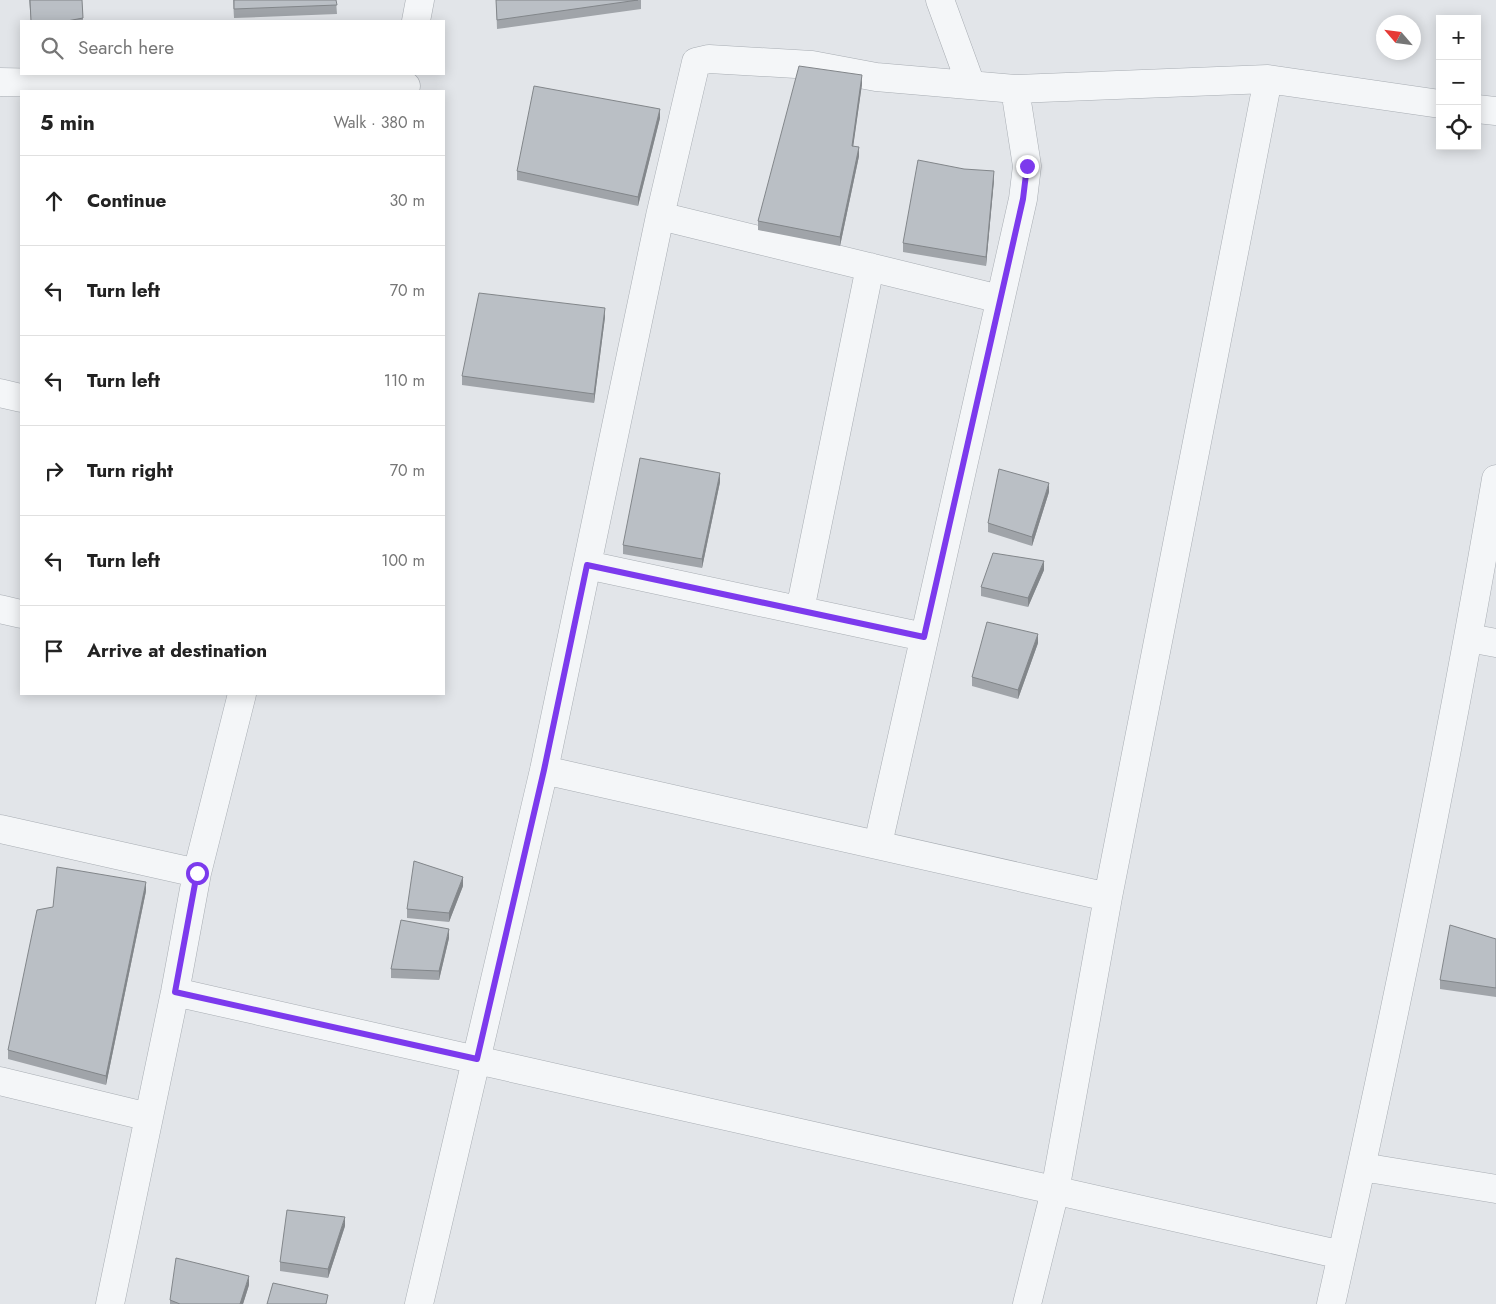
<!DOCTYPE html>
<meta charset="utf-8">
<style>
body{margin:0;font-family:Jost,sans-serif;background:#f2f2f2;color:#222}
.controls{position:absolute;right:15px;top:15px;display:grid;overflow:hidden;border-radius:0px;box-shadow:0 2px 12px #0003}
.controls button{width:45px;height:45px;display:grid;place-items:center;padding:0;border:0;border-bottom:1px solid #e0e0e0;background:#fff;color:#222;font:25px sans-serif}
.compass{position:absolute;left:1376px;top:15px;width:45px;height:45px;border-radius:50%;background:#fff;box-shadow:0 2px 12px #0003;rotate:298deg}
.stop{position:absolute;width:15px;height:15px;margin:-11px;border:4px solid #7c3aed;border-radius:50%;background:#fff}
.stop.end{background:#7c3aed;border-color:#fff;box-shadow:0 1px 5px #0008}
.list{margin:0;padding:0;list-style:none}
h2{display:flex;justify-content:space-between;align-items:center;height:65px;margin:0;padding:0 20px;font-size:21px}
h2 small{font-size:16px;font-weight:400;color:#767676}
.list li{display:grid;grid-template-columns:32px 1fr auto;gap:15px;align-items:center;box-sizing:border-box;height:90px;padding:0 20px;border-top:1px solid #e0e0e0}
.list b{display:block;font-size:19px;white-space:nowrap}
.list em{font-size:16px;font-style:normal;color:#767676}
.icon{flex:none;width:28px;height:28px;fill:none;stroke:currentColor;stroke-width:2;stroke-linecap:round;stroke-linejoin:round}
.map{position:relative;flex:none;width:1496px;height:1304px;overflow:hidden}
.search{position:absolute;background:#fff;box-shadow:0 2px 12px #0003;left:20px;top:20px;width:425px;height:55px;display:flex;align-items:center;gap:12px;box-sizing:border-box;padding:0 18px;border-radius:0px;color:#767676;font-size:19px}
.panel{position:absolute;background:#fff;box-shadow:0 2px 12px #0003;left:20px;top:90px;width:425px;height:605px;border-radius:0px}
.map>svg:first-child{display:block}
.lines{fill:none;stroke-linecap:round;stroke-linejoin:round}
.minor-casing{stroke:#a8adb3;stroke-width:29}
.minor{stroke:#f4f6f8;stroke-width:28}
.wall{fill:#a0a4a9}
.shaded-wall{fill:#82868a}
.building{fill:#babfc5;stroke:#82868a}
.route{stroke:#7c3aed;stroke-width:6}
</style>
<div class="map">
<svg width="1496" height="1304" viewBox="0 0 1496 1304">
<rect width="100%" height="100%" fill="#e2e5e9"/>
<g class="lines">
<defs>
<path id="minor" d="M 940,0 L 971,85
M 416,21 L 420,0
M 0,82 L 293,88 L 406,86
M 1477,109 L 1496,111
M 660,216 L 1000,299
M 0,393 L 21,398
M 587,565 L 924,637
M 0,609 L 21,614
M 800,610 L 870,267
M 1469,638 L 1496,643
M 544,770 L 1108,897
M 0,829 L 197,873
M 878,844 L 1023,199 L 1027,166 L 1015,89
M 175,992 L 1342,1255
M 0,1081 L 149,1117
M 1362,1167 L 1496,1189
M 110,1304 L 175,992 L 197,873 L 242,694
M 419,1304 L 544,770 L 660,216 L 696,62 L 709,59 L 812,65 L 876,77 L 1015,89 L 1268,79 L 1440,104
M 1027,1304 L 1055,1191 L 1108,897 L 1268,79
M 1331,1304 C 1392,1031 1449,756 1496,479"/>
</defs>
<!-- minor casing -->
<use href="#minor" class="minor-casing"/>
<!-- minor -->
<use href="#minor" class="minor"/>
</g>
<!-- wall -->
<path class="wall" d="M 29,0 L 82,0 L 83,21 L 31,21 Z
M 233,0 L 336,0 L 337,14 L 234,18 Z
M 496,0 L 641,0 L 641,9 L 497,29 Z
M 862,84 L 853,146 L 859,156 L 840,246 L 758,230 L 758,221 Z
M 660,118 L 638,206 L 517,180 L 517,171 Z
M 994,180 L 986,266 L 903,252 L 903,243 Z
M 605,317 L 594,403 L 462,385 L 462,376 Z
M 720,482 L 702,568 L 623,554 L 623,545 Z
M 1049,492 L 1032,546 L 988,532 L 988,523 Z
M 1044,570 L 1028,607 L 981,596 L 981,587 Z
M 1038,643 L 1018,699 L 972,686 L 972,677 Z
M 463,886 L 449,922 L 407,918 L 407,909 Z
M 146,891 L 106,1085 L 8,1059 L 8,1050 Z
M 449,938 L 439,980 L 391,978 L 391,969 Z
M 1496,939 L 1496,997 L 1440,989 L 1440,980 Z
M 345,1226 L 328,1278 L 280,1271 L 280,1262 Z
M 249,1285 L 243,1304 L 170,1304 L 170,1300 Z"/>
<!-- shaded-wall -->
<path class="shaded-wall" d="M 862,75 L 862,84 L 852,155 L 852,146 Z
M 660,109 L 660,118 L 638,206 L 638,197 Z
M 859,147 L 859,156 L 840,246 L 840,237 Z
M 994,171 L 994,180 L 986,266 L 986,257 Z
M 605,308 L 605,317 L 594,403 L 594,394 Z
M 720,473 L 720,482 L 702,568 L 702,559 Z
M 1049,483 L 1049,492 L 1032,546 L 1032,537 Z
M 1044,561 L 1044,570 L 1028,607 L 1028,598 Z
M 1038,634 L 1038,643 L 1018,699 L 1018,690 Z
M 463,877 L 463,886 L 449,922 L 449,913 Z
M 146,882 L 146,891 L 106,1085 L 106,1076 Z
M 449,929 L 449,938 L 439,980 L 439,971 Z
M 345,1217 L 345,1226 L 328,1278 L 328,1269 Z
M 249,1276 L 249,1285 L 243,1304 L 240,1304 Z"/>
<!-- building -->
<path class="building" d="M 30,0 L 82,0 L 83,18 L 67,21 L 31,21 Z
M 234,0 L 336,0 L 337,5 L 234,9 Z
M 496,0 L 638,0 L 497,20 Z
M 799,66 L 862,75 L 852,146 L 859,147 L 840,237 L 758,221 Z
M 534,86 L 660,109 L 638,197 L 517,171 Z
M 918,160 L 964,169 L 994,171 L 986,257 L 903,243 Z
M 479,293 L 605,308 L 594,394 L 462,376 Z
M 640,458 L 720,473 L 702,559 L 623,545 Z
M 999,469 L 1049,483 L 1032,537 L 988,523 Z
M 993,553 L 1044,561 L 1028,598 L 981,587 Z
M 987,622 L 1038,634 L 1018,690 L 972,677 Z
M 414,861 L 463,877 L 449,913 L 407,909 Z
M 57,867 L 146,882 L 106,1076 L 8,1050 L 37,910 L 53,907 Z
M 401,920 L 449,929 L 439,971 L 391,969 Z
M 1450,925 L 1496,939 L 1496,988 L 1440,980 Z
M 287,1210 L 345,1217 L 328,1269 L 280,1262 Z
M 176,1258 L 249,1276 L 240,1304 L 180,1304 L 170,1300 Z
M 273,1283 L 328,1295 L 326,1304 L 267,1304 Z"/>
<g class="lines">
<!-- route -->
<path class="route" d="M 197,873 L 175,992 L 477,1059 L 544,770 L 587,565 L 924,637 L 1023,199 L 1027,166"/>
</g>
</svg>
<div class="controls">
<button>+</button>
<button>−</button>
<button><svg class="icon" aria-label="locate" viewBox="0 0 24 24"><circle cx="12" cy="12" r="6"/><path d="M12 2v4M12 18v4M2 12h4M18 12h4"/></svg></button>
</div>
<svg class="compass" viewBox="-18 -18 36 36"><path d="M0-13l5 13h-10z" fill="#e53935"/><path d="M0 13l5-13h-10z" fill="#767676"/></svg>
<div class="stop" style="left:197px;top:873px"></div>
<div class="stop end" style="left:1027px;top:166px"></div>
<div class="search"><svg class="icon" aria-label="search" viewBox="0 0 24 24"><circle cx="10" cy="10" r="6"/><path d="M15 15l6 6"/></svg>Search here</div>
<section class="panel">
<h2>5 min<small>Walk · 380 m</small></h2>
<ul class="list">
<li><svg class="icon" aria-label="ahead" viewBox="0 0 24 24"><path d="M12 20V5M6 11l6-6 6 6"/></svg><div><b>Continue</b></div><em>30 m</em></li>
<li><svg class="icon" aria-label="left" viewBox="0 0 24 24"><path d="M17 20v-9H6M10 6l-5 5 5 5"/></svg><div><b>Turn left</b></div><em>70 m</em></li>
<li><svg class="icon" aria-label="left" viewBox="0 0 24 24"><path d="M17 20v-9H6M10 6l-5 5 5 5"/></svg><div><b>Turn left</b></div><em>110 m</em></li>
<li><svg class="icon" aria-label="right" viewBox="0 0 24 24"><path d="M7 20v-9h11M14 6l5 5-5 5"/></svg><div><b>Turn right</b></div><em>70 m</em></li>
<li><svg class="icon" aria-label="left" viewBox="0 0 24 24"><path d="M17 20v-9H6M10 6l-5 5 5 5"/></svg><div><b>Turn left</b></div><em>100 m</em></li>
<li><svg class="icon" aria-label="arrive" viewBox="0 0 24 24"><path d="M6 21V4h12l-3 4 3 4H6"/></svg><div><b>Arrive at destination</b></div></li>
</ul>
</section>
</div>
